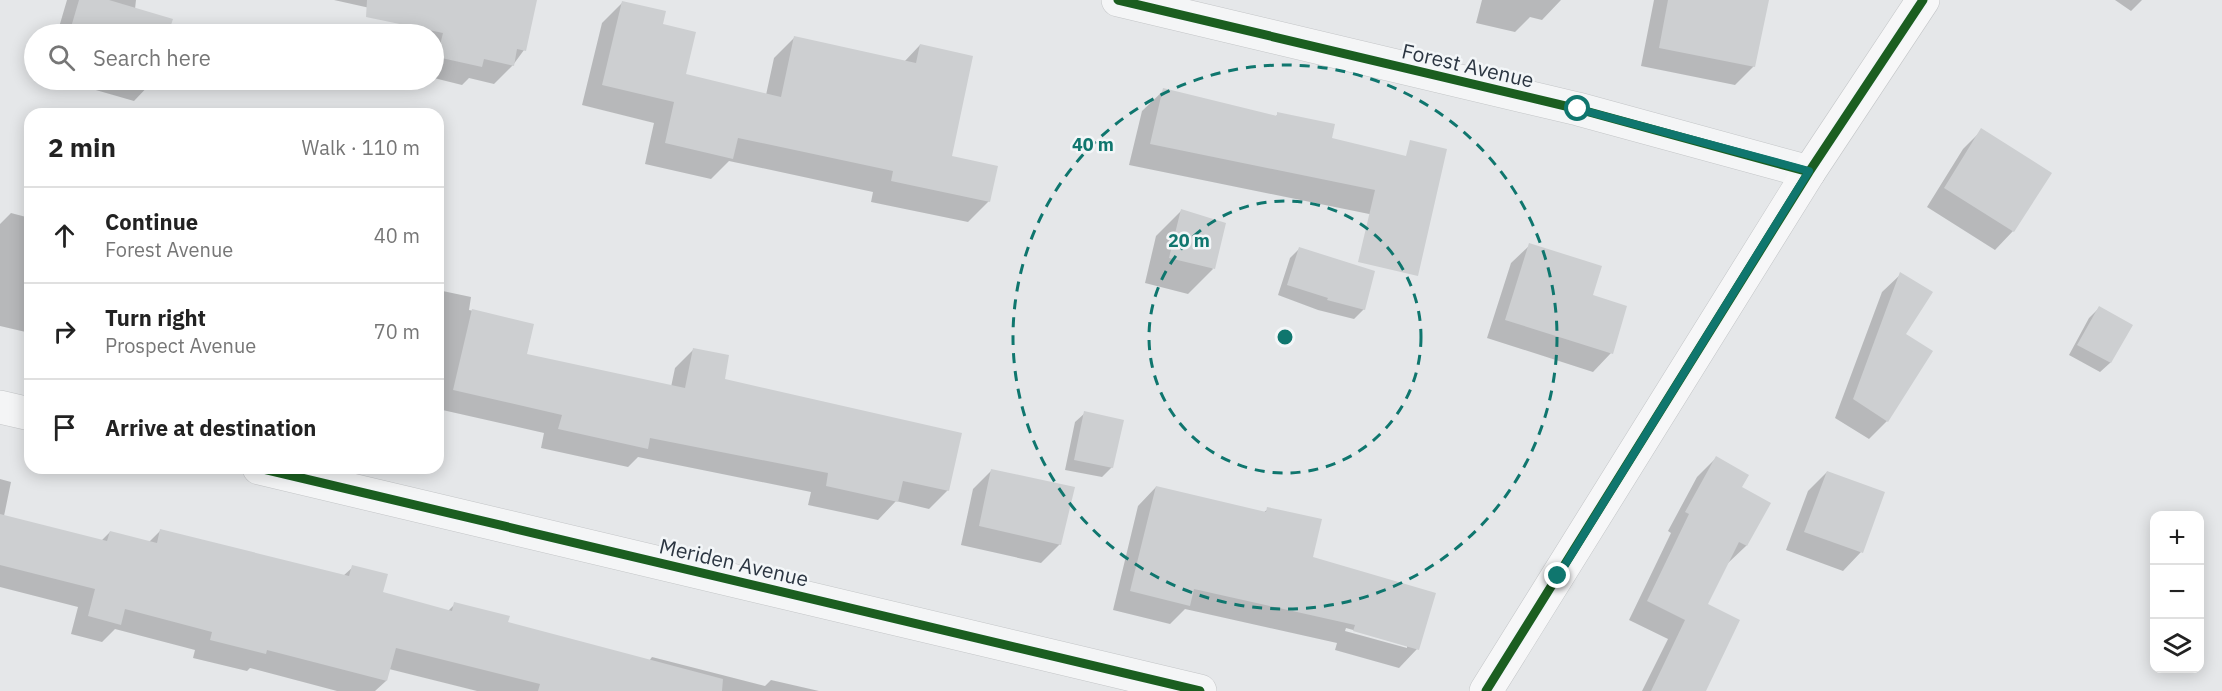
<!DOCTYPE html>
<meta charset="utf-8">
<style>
body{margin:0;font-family:"IBM Plex Sans",sans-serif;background:#f6f6f6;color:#222}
.controls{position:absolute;right:18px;bottom:18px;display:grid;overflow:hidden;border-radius:12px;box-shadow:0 3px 15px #0003}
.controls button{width:54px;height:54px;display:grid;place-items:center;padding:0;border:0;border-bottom:2px solid #e0e0e0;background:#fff;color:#222;font:30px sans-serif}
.stop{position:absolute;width:18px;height:18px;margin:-14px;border:4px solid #0f766e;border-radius:50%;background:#fff}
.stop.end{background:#0f766e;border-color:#fff;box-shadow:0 2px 6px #0008}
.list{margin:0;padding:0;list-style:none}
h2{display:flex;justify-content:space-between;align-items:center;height:78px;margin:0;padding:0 24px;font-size:26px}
h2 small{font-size:20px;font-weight:400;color:#767676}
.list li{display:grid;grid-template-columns:39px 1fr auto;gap:18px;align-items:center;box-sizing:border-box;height:96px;padding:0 24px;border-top:2px solid #e0e0e0}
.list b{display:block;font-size:22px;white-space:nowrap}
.list p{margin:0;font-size:20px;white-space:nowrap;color:#767676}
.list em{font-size:20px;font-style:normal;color:#767676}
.icon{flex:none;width:33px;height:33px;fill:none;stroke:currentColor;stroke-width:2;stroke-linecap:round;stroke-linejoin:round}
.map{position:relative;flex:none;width:2222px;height:691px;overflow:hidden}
.search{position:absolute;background:#fff;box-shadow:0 3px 15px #0003;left:24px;top:24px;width:420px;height:66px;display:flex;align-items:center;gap:15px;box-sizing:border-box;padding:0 21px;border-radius:33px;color:#767676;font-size:22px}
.panel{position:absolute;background:#fff;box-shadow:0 3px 15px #0003;left:24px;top:108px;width:420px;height:366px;border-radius:18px}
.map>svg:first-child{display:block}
.shadow{fill:#0003;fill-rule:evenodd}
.building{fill:#cdcfd1}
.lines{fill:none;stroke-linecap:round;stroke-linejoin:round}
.street-casing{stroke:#c3c5c7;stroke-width:34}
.secondary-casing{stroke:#c3c5c7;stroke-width:34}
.street{stroke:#f4f5f6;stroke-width:33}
.secondary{stroke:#f7f7f8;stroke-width:33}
.cycleway-casing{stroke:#f3f6f8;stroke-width:13}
.cycleway{stroke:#1b5e20;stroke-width:9}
.route{stroke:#0f766e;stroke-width:8}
.ring{fill:none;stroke:#0f766e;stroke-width:3;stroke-dasharray:10 8}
.labels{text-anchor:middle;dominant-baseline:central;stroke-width:5;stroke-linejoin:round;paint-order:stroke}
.street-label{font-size:21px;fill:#2c3642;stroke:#f3f6f8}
.centre{fill:#0f766e;stroke:#f3f6f8;stroke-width:3}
.ring-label{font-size:18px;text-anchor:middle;font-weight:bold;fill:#0f766e;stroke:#f3f6f8;stroke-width:5;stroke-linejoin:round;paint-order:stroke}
</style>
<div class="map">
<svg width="2222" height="691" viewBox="0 0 2222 691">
<rect width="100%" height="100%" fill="#e5e7e9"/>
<!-- shadow -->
<path class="shadow" d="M 67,0 L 136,0 L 135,9 L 171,20 L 167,34 L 57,34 Z
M 334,0 L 535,0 L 524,50 L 513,65 L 494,84 L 469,78 L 462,85 L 434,78 L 434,34 L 415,34 L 419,19 Z
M 1482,0 L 1561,0 L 1542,20 L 1530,17 L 1515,32 L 1476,23 Z
M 1654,0 L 1768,0 L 1754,66 L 1735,85 L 1641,66 Z
M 2115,0 L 2142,0 L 2131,11 Z
M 623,2 L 661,25 L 684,75 L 766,95 L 774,58 L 794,38 L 904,62 L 920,45 L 950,157 L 989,201 L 968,222 L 871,202 L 873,192 L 729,161 L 711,179 L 645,164 L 654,123 L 582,105 L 602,23 Z
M 61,80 L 154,80 L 134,101 Z
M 1164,90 L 1275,117 L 1278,114 L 1330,139 L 1396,193 L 1374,215 L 1129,165 L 1142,111 Z
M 1982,130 L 2013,231 L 1995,250 L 1927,207 L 1963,149 Z
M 1181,211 L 1213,269 L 1188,294 L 1145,283 L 1156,236 Z
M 11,213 L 30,218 L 30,333 L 0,326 L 0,224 Z
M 1530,245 L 1591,296 L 1611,353 L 1593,372 L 1487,338 L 1511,263 Z
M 1300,248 L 1364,309 L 1354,319 L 1318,310 L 1278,295 L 1290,258 Z
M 1901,274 L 1887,421 L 1869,439 L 1835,418 L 1882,292 Z
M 438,290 L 471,297 L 469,310 L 533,325 L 526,356 L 671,387 L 675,368 L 694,349 L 724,381 L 948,490 L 929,509 L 896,501 L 878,520 L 808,505 L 811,492 L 638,457 L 628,467 L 541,448 L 544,433 L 438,409 Z
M 2099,308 L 2131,326 L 2110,363 L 2100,372 L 2069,355 L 2089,318 Z
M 1085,413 L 1112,467 L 1102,477 L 1065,470 L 1075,422 Z
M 1716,458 L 1740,488 L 1769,504 L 1746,546 L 1727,564 L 1706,605 L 1704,691 L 1642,691 L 1668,639 L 1629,620 L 1671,533 L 1668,531 L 1697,477 Z
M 992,470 L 1060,544 L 1041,563 L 961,545 L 973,489 Z
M 1827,472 L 1861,552 L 1843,571 L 1786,550 L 1808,491 Z
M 0,479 L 11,482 L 4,516 L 101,541 L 110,532 L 149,542 L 161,530 L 343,576 L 353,567 L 381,593 L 448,611 L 455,604 L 506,623 L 649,661 L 652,657 L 765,686 L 771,680 L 819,691 L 477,691 L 389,669 L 386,681 L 375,691 L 337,691 L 250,668 L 247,671 L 193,658 L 195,650 L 115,629 L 102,642 L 71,634 L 78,607 L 0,587 Z
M 1156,487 L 1263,513 L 1268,509 L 1312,558 L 1417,649 L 1399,668 L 1335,650 L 1337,643 L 1185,609 L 1170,624 L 1113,610 L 1138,506 ZM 1346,628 L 1407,645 L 1407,648 L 1345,631 Z"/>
<!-- building -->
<path class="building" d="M 79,0 L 109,0 L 173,19 L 168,34 L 69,34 Z
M 367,0 L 537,0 L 526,51 L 517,49 L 514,66 L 484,59 L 482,67 L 437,57 L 443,33 L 366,17 Z
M 1668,0 L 1769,0 L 1755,67 L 1659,48 Z
M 622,1 L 666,11 L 663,24 L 696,32 L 686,74 L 781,97 L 794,36 L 916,63 L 920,44 L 973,56 L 952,156 L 998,166 L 990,202 L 891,181 L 893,171 L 738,138 L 733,159 L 665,143 L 674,102 L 602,85 Z
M 1163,88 L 1277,116 L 1277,112 L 1335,124 L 1332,138 L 1406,156 L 1410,140 L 1447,149 L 1418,276 L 1358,262 L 1375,190 L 1150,144 Z
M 1981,128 L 2052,173 L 2014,232 L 1944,188 Z
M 1181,209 L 1226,223 L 1215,269 L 1169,258 Z
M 1529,243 L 1602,266 L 1593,295 L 1627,306 L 1613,354 L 1505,320 Z
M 1299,247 L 1375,271 L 1365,310 L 1327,300 L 1328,298 L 1287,285 Z
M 1900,272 L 1933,292 L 1906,334 L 1933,351 L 1888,422 L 1853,399 Z
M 2099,306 L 2133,325 L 2111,363 L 2077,345 Z
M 472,309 L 534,324 L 527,354 L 685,388 L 693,348 L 729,355 L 725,379 L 962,433 L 949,491 L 903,481 L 898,502 L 826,486 L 828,473 L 650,438 L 648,449 L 558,429 L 562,415 L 453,390 Z
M 1084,411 L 1124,420 L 1113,468 L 1074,460 Z
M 1716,456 L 1749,475 L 1742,487 L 1771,503 L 1747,546 L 1739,542 L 1708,604 L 1740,620 L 1706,691 L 1651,691 L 1685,620 L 1647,601 L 1689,514 L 1685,512 Z
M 991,469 L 1075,487 L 1061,545 L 979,526 Z
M 1827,471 L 1885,492 L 1863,553 L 1804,532 Z
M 1156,486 L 1266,512 L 1267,507 L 1322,519 L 1313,557 L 1436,593 L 1419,650 L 1353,631 L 1355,625 L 1194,589 L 1190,606 L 1130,591 Z
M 0,514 L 107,541 L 110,531 L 157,543 L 160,529 L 349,576 L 352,565 L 388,574 L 383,592 L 452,611 L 454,602 L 510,616 L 508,622 L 723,679 L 722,691 L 538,691 L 540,684 L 396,648 L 387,681 L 267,650 L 266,654 L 210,640 L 212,632 L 125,609 L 121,625 L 88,616 L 95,589 L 0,565 Z"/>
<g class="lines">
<defs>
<path id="street" d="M 1118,0 L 1578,109 L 1809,172
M 0,407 L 30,414
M 259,468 L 1200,691"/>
<path id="secondary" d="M 1486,691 L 1809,172 L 1923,0"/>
</defs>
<!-- street casing -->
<use href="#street" class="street-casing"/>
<!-- secondary casing -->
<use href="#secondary" class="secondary-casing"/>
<!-- street -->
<use href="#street" class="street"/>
<!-- secondary -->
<use href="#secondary" class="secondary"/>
<defs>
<path id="cycleway" d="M 1118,0 L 1578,109 L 1809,172
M 259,468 L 1200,691
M 1486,691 L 1809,172 L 1923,0"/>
</defs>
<!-- cycleway casing -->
<use href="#cycleway" class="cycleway-casing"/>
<!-- cycleway -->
<use href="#cycleway" class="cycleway"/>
</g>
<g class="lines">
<!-- route -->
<path class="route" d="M 1558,576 L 1809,171 L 1578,109"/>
</g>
<!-- distance rings -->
<g class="ring">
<circle cx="1285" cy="337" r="136"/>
<circle cx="1285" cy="337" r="272"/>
</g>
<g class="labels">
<!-- street labels -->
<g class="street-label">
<text transform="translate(1468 65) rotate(13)">Forest Avenue</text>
<text transform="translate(734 562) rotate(13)">Meriden Avenue</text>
</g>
</g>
<circle cx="1285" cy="337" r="9" class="centre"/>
<g class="ring-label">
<text x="1093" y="151">40 m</text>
<text x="1189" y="247">20 m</text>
</g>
</svg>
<div class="controls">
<button>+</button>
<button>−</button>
<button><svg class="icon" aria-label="layers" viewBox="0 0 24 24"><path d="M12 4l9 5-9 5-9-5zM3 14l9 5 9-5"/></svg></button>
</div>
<div class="stop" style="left:1578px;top:109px"></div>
<div class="stop end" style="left:1558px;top:576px"></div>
<div class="search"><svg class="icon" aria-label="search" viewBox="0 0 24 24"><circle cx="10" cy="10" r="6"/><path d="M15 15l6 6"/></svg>Search here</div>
<section class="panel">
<h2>2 min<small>Walk · 110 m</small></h2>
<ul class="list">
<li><svg class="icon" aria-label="ahead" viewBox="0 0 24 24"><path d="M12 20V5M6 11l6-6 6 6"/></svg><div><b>Continue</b><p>Forest Avenue</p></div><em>40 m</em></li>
<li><svg class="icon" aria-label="right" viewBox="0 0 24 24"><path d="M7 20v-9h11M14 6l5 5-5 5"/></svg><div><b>Turn right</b><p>Prospect Avenue</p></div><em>70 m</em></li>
<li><svg class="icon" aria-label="arrive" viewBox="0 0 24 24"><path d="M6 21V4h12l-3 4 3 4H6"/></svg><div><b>Arrive at destination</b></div></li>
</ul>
</section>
</div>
